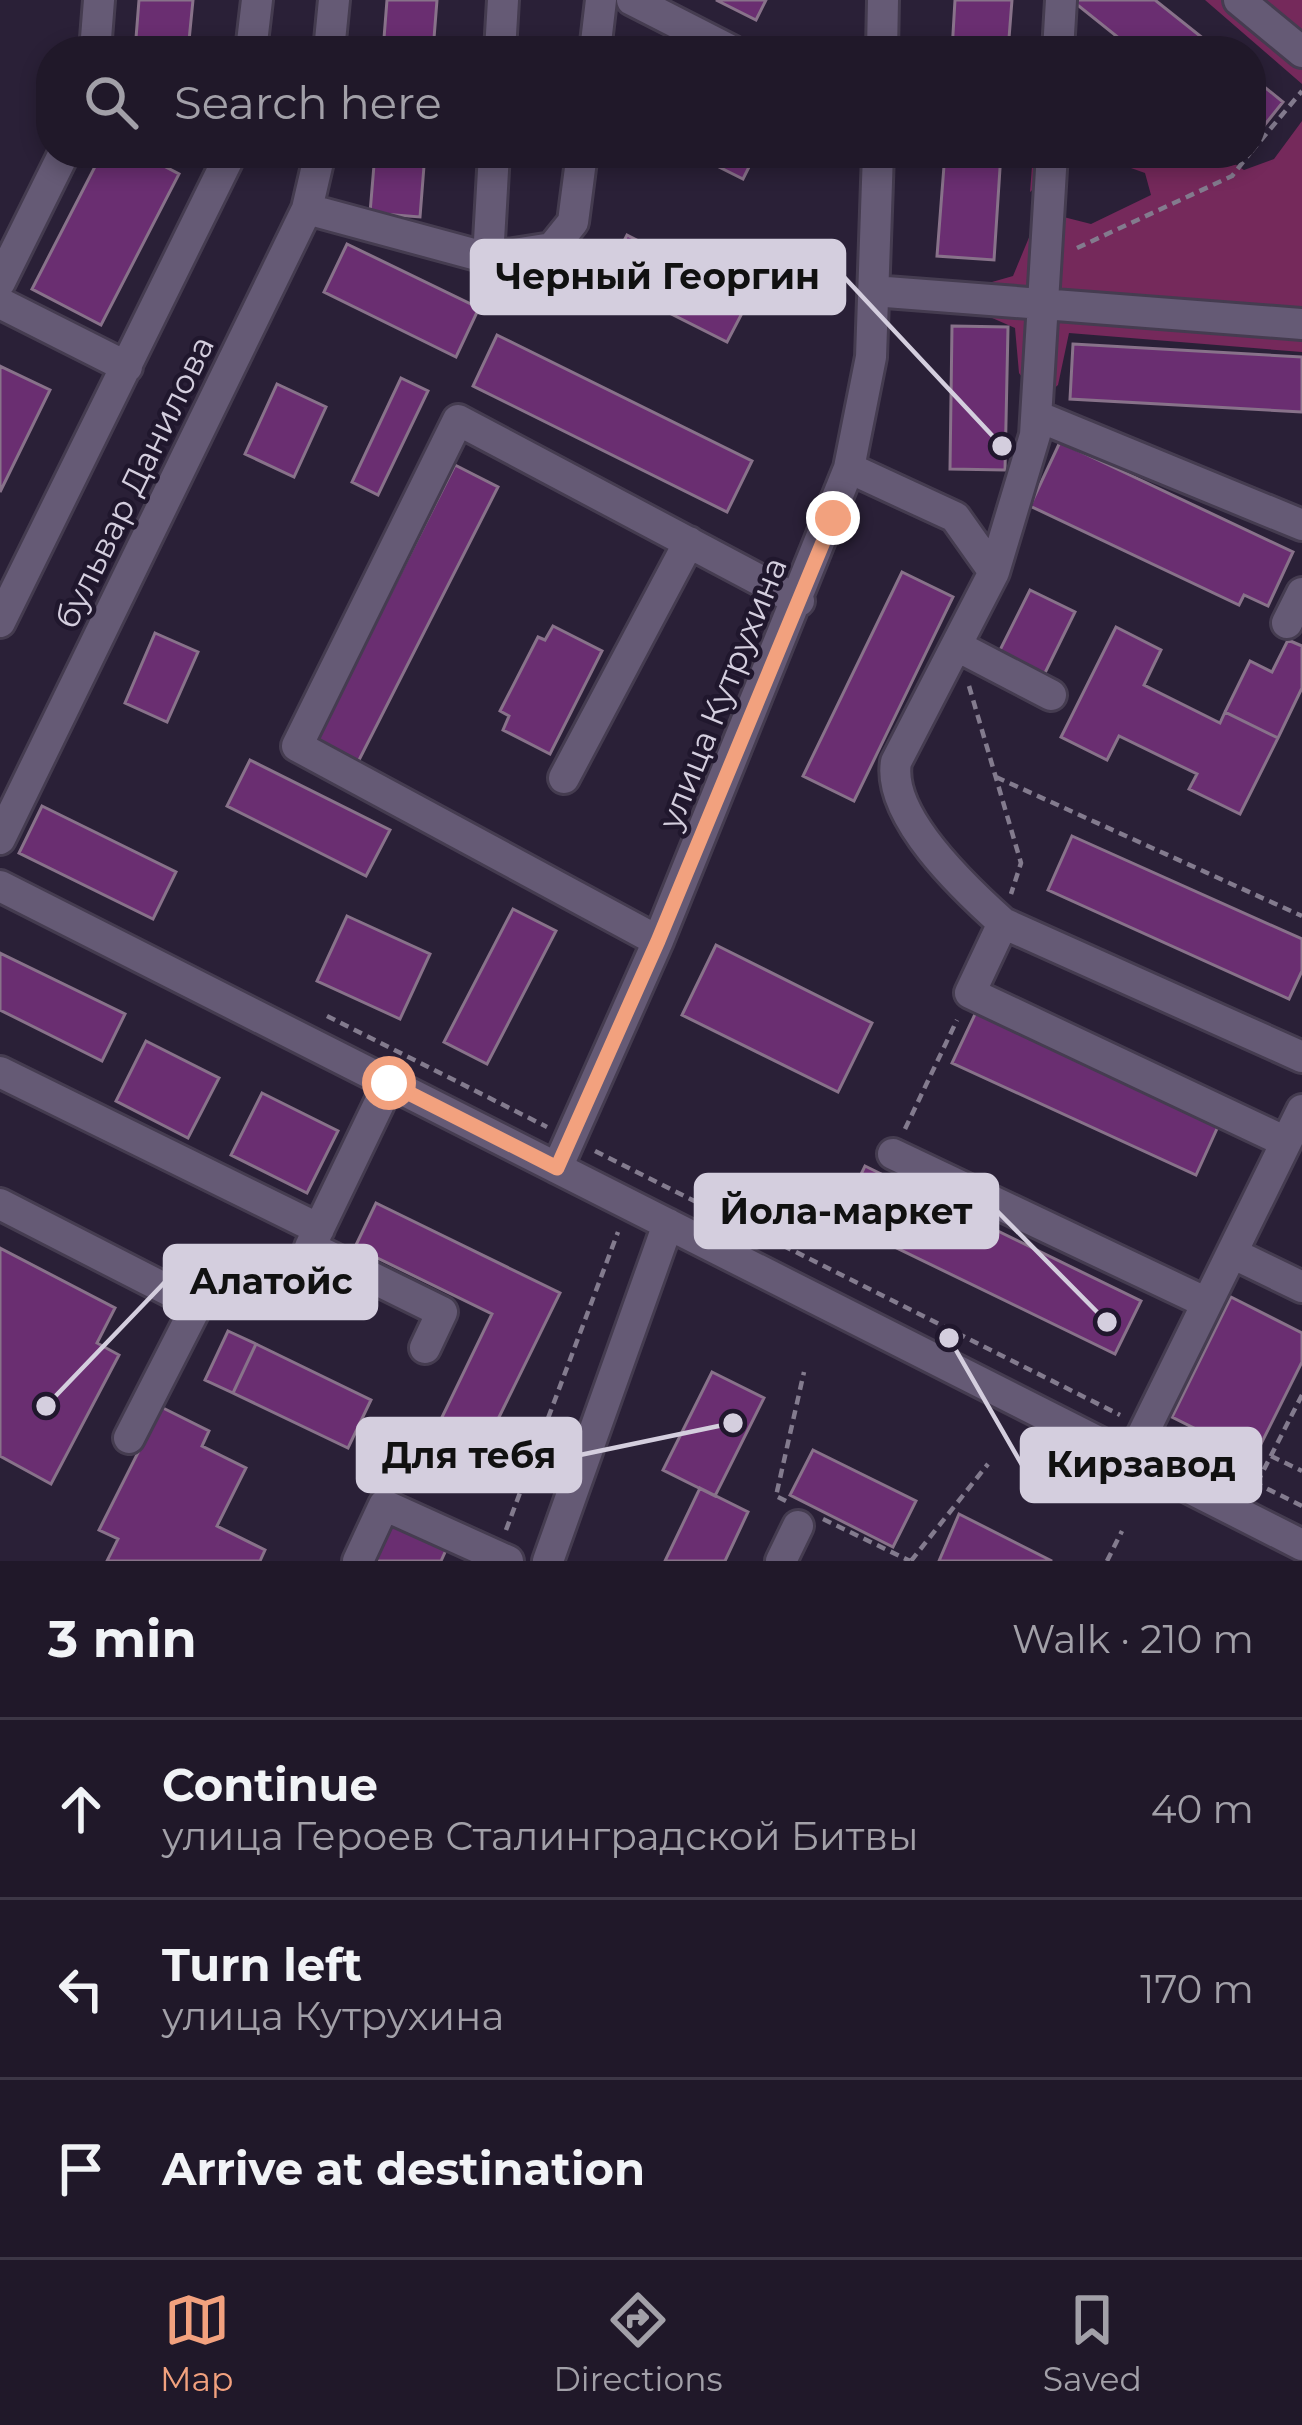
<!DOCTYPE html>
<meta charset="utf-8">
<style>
body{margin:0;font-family:Montserrat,sans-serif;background:#282131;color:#f1f3f6}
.stop{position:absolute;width:36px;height:36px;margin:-27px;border:9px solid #f2a17e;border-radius:50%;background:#fff}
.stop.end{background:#f2a17e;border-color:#fff;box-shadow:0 3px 12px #0008}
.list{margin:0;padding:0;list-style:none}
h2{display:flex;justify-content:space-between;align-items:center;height:156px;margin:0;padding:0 48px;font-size:51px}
h2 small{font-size:39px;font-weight:400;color:#a2a0a8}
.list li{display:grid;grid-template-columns:78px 1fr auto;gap:36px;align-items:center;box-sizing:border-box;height:180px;padding:0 48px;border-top:3px solid #3d3746}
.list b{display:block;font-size:45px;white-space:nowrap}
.list p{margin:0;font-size:39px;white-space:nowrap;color:#a2a0a8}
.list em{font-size:39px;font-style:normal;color:#a2a0a8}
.icon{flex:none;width:66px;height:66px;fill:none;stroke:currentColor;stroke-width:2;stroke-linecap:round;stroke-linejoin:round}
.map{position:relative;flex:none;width:1302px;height:1561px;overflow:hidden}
.search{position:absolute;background:#201829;box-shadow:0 6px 18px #0003;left:36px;right:36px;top:36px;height:132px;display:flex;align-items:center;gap:30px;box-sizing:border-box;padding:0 42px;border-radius:48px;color:#a2a0a8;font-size:45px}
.sheet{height:696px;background:#201829}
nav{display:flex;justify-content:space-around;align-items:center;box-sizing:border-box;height:168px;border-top:3px solid #3d3746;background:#201829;font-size:33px;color:#a2a0a8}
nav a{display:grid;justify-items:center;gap:6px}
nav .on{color:#f2a17e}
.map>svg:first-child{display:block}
.green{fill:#75295b}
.building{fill:#6a2e71;stroke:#88728a;stroke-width:3}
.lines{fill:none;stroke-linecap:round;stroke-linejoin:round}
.minor-casing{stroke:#453c50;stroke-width:36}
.path{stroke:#837b8e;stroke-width:4.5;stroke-dasharray:9 6;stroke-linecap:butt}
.minor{stroke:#655a75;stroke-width:30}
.route{stroke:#f2a17e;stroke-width:15}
.labels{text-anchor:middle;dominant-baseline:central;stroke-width:9;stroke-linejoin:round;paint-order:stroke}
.street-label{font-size:33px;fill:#d4cede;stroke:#20172d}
.leader{fill:none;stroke:#d4cede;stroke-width:4.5}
.callout-dot{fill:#d4cede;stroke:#20172d;stroke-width:4.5}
.callout{fill:#d4cede;stroke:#d4cede;stroke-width:4.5}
.callout-label{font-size:36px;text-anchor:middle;font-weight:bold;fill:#111}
</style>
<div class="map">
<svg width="1302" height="1561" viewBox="0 0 1302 1561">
<rect width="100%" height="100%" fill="#2a2037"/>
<!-- green -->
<path class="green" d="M 1205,0 L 1302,0 L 1302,84 Z
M 1302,121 L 1302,352 L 1069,333 L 1058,385 L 1039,401 L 1019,373 L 1015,328 L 974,310 L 971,288 L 1013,276 L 1040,211 L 1091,224 L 1151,195 L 1145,173 L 1100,157 L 1069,157 L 1030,192 L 1033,153 L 1218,153 L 1244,170 L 1274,159 Z"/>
<!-- building -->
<path class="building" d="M 139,0 L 193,0 L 188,51 L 135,51 Z
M 387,0 L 437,0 L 433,51 L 383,51 Z
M 716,0 L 766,0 L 756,20 Z
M 955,0 L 1012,0 L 1008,51 L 952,51 Z
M 1077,0 L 1155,0 L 1219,51 L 1135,51 L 1075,3 Z
M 1251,76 L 1283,102 L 1251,142 Z
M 102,153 L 139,153 L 179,174 L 101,325 L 32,289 Z
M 375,153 L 425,153 L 420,217 L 370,213 Z
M 691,153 L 756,153 L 743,179 Z
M 945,153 L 1001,153 L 994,260 L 937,256 Z
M 627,235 L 750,298 L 727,342 L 604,280 Z
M 347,244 L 479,308 L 456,357 L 324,292 Z
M 952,326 L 1008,327 L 1005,470 L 950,469 Z
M 497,335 L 752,461 L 727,512 L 473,386 Z
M 1073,344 L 1302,357 L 1302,412 L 1070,399 Z
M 0,366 L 50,390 L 0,492 Z
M 401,378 L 428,391 L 378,495 L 352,482 Z
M 277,384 L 326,407 L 294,477 L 245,454 Z
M 1060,442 L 1293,552 L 1268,606 L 1244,595 L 1239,605 L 1030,506 Z
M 455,465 L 498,487 L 358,762 L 316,740 Z
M 902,572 L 953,597 L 854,801 L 803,776 Z
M 1030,590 L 1075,612 L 1041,681 L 996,658 Z
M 553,626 L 602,651 L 550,754 L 503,730 L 509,716 L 500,711 L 538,637 L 545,640 Z
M 1116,627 L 1161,650 L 1144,685 L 1220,723 L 1225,712 L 1278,738 L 1240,814 L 1189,789 L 1197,774 L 1119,736 L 1107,760 L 1061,737 Z
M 155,633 L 198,652 L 167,722 L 125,703 Z
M 1288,640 L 1302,646 L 1302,688 L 1278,738 L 1225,712 L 1250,661 L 1272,672 Z
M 250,760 L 390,830 L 366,876 L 227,806 Z
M 42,806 L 176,872 L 153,919 L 19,853 Z
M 1072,836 L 1302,939 L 1302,971 L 1289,999 L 1048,890 Z
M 513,909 L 556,931 L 487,1064 L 444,1042 Z
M 347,916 L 430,954 L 400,1019 L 317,981 Z
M 716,945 L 872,1023 L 838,1092 L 682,1015 Z
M 0,953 L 125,1014 L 102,1061 L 0,1010 Z
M 977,1010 L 1220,1122 L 1196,1175 L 952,1063 Z
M 146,1041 L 219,1078 L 188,1138 L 116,1101 Z
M 262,1093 L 338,1131 L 307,1193 L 231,1155 Z
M 865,1166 L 1141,1301 L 1115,1354 L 839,1220 Z
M 376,1203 L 560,1293 L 474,1468 L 428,1446 L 492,1314 L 355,1247 Z
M 0,1248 L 115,1308 L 97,1343 L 119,1355 L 51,1484 L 0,1456 Z
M 1231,1297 L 1302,1333 L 1302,1362 L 1254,1458 L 1172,1417 Z
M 228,1331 L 256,1344 L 233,1393 L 205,1380 Z
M 256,1344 L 371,1400 L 348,1448 L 233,1393 Z
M 712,1372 L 764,1398 L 715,1496 L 663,1470 Z
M 161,1407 L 209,1431 L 202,1446 L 246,1468 L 217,1526 L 265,1550 L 260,1561 L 107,1561 L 118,1539 L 99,1530 Z
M 813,1450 L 916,1501 L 893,1547 L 790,1495 Z
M 700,1488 L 748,1512 L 725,1561 L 665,1561 Z
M 959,1514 L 1052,1561 L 939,1561 Z
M 389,1524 L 446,1550 L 441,1561 L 372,1561 Z"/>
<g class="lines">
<defs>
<path id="minor" d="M 632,0 L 732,51
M 1239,0 L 1302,52
M 95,51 L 99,0
M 251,51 L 257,0
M 329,51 L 334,0
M 500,51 L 503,0
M 595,51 L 601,0
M 882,51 L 883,0
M 1058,51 L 1061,0
M 307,209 L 488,258 L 494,153
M 488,258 L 552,248 L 573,222 L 582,153
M 0,282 L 64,153
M 873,291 L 1302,324
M 0,303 L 127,367
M 1037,416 L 1302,525
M 849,468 L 955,517 L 994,572 L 896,762 C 887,816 965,889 1003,923 L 1302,1057
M 994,572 L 1035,435 L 1052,153
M 0,622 L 231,153
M 1287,623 L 1302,593
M 957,646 L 1051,695
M 564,778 L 689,542
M 0,839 L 307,209 L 320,153
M 0,886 L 1302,1545
M 1003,923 L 970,993 L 1286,1142
M 658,941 L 297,746 L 458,420 L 799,601
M 0,1072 L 319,1229
M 389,1083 L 310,1247 L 442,1312 L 425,1348
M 893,1154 L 1207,1303
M 557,1168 L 658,941 L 849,468 L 871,357 L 878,153
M 0,1204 L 197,1305 L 129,1438
M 1232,1253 L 1302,1287
M 1131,1458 L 1302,1110
M 358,1561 L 384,1505 L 508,1561
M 548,1561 L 668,1224
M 781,1561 L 798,1526"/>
</defs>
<!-- minor casing -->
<use href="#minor" class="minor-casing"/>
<!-- path -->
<path class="path" d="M 1251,152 L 1302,91
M 1077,248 L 1232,176 L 1250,153
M 969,686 L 1021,863 L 1011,894
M 996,777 L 1302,916
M 327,1016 L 547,1127
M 905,1129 L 957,1020
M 595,1151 L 1120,1415
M 1173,1442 L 1302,1506
M 1271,1456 L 1302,1471
M 1257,1483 L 1302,1395
M 786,1501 L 776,1496 L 804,1372
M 823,1519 L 910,1561
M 506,1530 L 618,1232
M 911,1561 L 988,1464
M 1107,1561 L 1122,1531"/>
<!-- minor -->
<use href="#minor" class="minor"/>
</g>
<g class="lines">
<!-- route -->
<path class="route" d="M 389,1083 L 557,1168 L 658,941 L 833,518"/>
</g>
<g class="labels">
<!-- street labels -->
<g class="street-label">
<text transform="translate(134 482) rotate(-64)">бульвар Данилова</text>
<text transform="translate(722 693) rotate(-68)">улица Кутрухина</text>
</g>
</g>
<!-- callouts -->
<path class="leader" d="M1002 446L844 277M1107 1322L997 1211M46 1406L165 1282M733 1423L580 1455M949 1338L1022 1465"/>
<g class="callout-dot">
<circle cx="1002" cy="446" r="12"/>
<circle cx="1107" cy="1322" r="12"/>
<circle cx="46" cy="1406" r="12"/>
<circle cx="733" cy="1423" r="12"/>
<circle cx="949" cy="1338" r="12"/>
</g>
<g class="callout">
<rect x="472" y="241" width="372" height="72" rx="12"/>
<rect x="696" y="1175" width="301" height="72" rx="12"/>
<rect x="165" y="1246" width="211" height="72" rx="12"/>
<rect x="358" y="1419" width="222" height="72" rx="12"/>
<rect x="1022" y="1429" width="238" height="72" rx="12"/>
</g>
<g class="callout-label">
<text x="658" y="289">Черный Георгин</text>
<text x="846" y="1224">Йола-маркет</text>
<text x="271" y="1294">Алатойс</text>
<text x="469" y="1468">Для тебя</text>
<text x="1141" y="1477">Кирзавод</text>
</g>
</svg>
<div class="stop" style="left:389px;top:1083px"></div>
<div class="stop end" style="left:833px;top:518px"></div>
<div class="search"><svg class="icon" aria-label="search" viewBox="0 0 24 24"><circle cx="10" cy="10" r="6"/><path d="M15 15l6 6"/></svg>Search here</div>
</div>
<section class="sheet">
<h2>3 min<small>Walk · 210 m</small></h2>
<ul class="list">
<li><svg class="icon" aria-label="ahead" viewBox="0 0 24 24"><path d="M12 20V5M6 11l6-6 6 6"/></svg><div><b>Continue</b><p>улица Героев Сталинградской Битвы</p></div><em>40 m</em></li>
<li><svg class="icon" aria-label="left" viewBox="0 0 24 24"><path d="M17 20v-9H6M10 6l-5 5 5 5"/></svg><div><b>Turn left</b><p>улица Кутрухина</p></div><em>170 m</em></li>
<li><svg class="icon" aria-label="arrive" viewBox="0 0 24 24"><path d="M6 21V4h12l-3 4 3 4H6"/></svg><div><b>Arrive at destination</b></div></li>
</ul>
</section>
<nav>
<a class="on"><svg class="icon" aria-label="map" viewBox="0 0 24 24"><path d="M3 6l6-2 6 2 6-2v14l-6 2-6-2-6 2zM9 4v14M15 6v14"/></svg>Map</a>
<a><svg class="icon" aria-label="directions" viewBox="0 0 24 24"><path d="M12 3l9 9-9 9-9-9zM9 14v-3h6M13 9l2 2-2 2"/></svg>Directions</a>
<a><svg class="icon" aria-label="saved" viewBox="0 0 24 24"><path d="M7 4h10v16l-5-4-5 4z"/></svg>Saved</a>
</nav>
